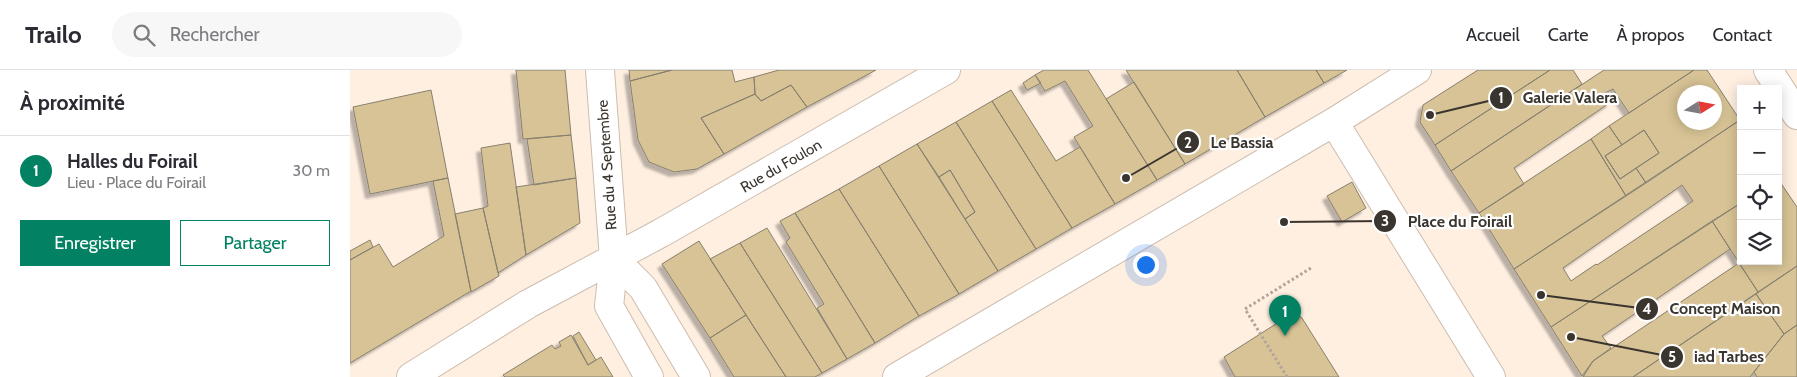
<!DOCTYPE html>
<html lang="fr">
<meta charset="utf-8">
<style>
body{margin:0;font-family:Cabin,sans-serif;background:#f7f7f7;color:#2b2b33}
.controls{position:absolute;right:15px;top:15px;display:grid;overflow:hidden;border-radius:0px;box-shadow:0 2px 12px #0003}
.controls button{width:45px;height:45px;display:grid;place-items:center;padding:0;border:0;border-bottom:1px solid #e1e1e2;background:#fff;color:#2b2b33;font:25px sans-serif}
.compass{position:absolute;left:1327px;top:15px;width:45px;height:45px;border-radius:50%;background:#fff;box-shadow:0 2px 12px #0003;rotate:79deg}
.you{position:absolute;left:795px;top:194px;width:18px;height:18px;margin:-12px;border:4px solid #fff;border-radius:50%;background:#1a73e8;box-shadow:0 0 0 8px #1a73e833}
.badge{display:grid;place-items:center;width:32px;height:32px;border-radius:50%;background:#028263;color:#fff;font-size:16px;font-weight:700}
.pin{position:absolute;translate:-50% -41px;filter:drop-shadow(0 1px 2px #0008)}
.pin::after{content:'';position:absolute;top:26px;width:18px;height:15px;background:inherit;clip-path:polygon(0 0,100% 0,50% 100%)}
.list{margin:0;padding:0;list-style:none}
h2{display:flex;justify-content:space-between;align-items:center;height:65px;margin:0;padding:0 20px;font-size:21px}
h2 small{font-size:16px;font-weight:400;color:#7c7c81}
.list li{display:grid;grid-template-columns:32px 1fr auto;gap:15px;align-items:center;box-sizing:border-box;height:70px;padding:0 20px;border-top:1px solid #e1e1e2}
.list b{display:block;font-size:19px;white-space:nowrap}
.list p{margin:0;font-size:16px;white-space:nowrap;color:#7c7c81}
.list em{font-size:16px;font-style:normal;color:#7c7c81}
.actions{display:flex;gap:10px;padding:15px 20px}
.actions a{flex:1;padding:11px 0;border:1px solid #028263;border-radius:0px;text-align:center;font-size:18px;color:#028263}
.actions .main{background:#028263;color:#fff}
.icon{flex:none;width:28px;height:28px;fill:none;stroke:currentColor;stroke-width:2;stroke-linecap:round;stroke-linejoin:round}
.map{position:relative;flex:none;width:1447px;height:307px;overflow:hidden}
header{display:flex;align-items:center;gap:30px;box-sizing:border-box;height:70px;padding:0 25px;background:#fff;border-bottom:1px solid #e1e1e2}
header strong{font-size:24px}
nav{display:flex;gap:28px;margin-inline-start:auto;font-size:18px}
.search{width:350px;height:45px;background:#f7f7f7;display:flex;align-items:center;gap:12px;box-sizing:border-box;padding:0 18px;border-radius:28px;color:#7c7c81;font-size:19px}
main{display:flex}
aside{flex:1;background:#fff}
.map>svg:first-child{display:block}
.building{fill:#d7c395;stroke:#87806f;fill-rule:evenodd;filter:url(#shadow)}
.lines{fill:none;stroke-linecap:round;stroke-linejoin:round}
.minor-casing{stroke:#ccbdaf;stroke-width:30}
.tertiary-casing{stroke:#ccbdaf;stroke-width:30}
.secondary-casing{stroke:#ccbdaf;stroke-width:30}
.path{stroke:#b1a59a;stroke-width:3;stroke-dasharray:2.5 2.5;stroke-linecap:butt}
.minor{stroke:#fff;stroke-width:28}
.tertiary{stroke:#fff;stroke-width:28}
.secondary{stroke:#fff;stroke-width:28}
.labels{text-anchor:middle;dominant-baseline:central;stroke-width:4.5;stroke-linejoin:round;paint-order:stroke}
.street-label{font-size:15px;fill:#3b352f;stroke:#fff}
.leader{fill:none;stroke:#3b352f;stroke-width:2}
.callout-dot{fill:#3b352f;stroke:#fff;stroke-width:2}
.mark-label{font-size:15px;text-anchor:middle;font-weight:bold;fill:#fff}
.callout-label{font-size:16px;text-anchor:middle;font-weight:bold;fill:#3b352f;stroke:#fff;stroke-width:4.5;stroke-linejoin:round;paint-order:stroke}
</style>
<header>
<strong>Trailo</strong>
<div class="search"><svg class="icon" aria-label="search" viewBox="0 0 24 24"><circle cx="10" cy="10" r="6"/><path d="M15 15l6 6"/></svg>Rechercher</div>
<nav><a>Accueil</a><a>Carte</a><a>À propos</a><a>Contact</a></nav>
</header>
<main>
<aside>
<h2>À proximité<small></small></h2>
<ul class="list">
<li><span class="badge">1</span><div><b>Halles du Foirail</b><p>Lieu · Place du Foirail</p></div><em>30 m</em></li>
</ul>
<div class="actions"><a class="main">Enregistrer</a><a>Partager</a></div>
</aside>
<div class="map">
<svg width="1447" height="307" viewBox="0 0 1447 307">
<defs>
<filter id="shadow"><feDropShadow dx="-4.5" dy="4.5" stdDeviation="1" flood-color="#0004"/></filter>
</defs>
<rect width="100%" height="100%" fill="#ffefe1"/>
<!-- building -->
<path class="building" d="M 166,0 L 215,0 L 221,65 L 173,69 Z
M 279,0 L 322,0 L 280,11 Z
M 322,0 L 382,0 L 385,12 L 404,7 L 405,24 L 351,48 L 374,84 L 347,99 L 324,102 L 299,92 L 288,70 L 280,11 Z
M 429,0 L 526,0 L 457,37 L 441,15 L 411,31 L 405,24 L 404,7 Z
M 694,0 L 738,0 L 807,110 L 765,134 L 724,67 L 743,56 L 715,11 L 695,21 L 685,5 Z
M 776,0 L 887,0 L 915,47 L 835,94 Z
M 887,0 L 966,0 L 974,13 L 915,47 Z
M 966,0 L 997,0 L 974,13 Z
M 1128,0 L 1200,0 L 1085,75 L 1070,52 L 1073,35 Z
M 1200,0 L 1223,0 L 1232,14 L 1101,101 L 1085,75 Z
M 1254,0 L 1344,0 L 1279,43 L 1263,19 L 1255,23 L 1261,32 L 1164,98 L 1174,114 L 1129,143 L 1101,101 Z
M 1344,0 L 1357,0 L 1390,50 L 1296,113 L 1286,98 L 1309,83 L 1294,60 L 1272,75 L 1259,56 ZM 1334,22 L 1364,22 L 1364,52 L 1334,52 Z
M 685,5 L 691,13 L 677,20 L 673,13 Z
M 784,12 L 835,94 L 807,110 L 756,29 Z
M 441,15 L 457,37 L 374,84 L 351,48 L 405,24 L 411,31 Z
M 81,20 L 98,108 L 20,124 L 3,37 Z
M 661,20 L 706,91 L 730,77 L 765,134 L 722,158 L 642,31 Z
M 642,31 L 722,158 L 686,179 L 606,52 Z
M 1390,50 L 1391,133 L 1201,257 L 1164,199 ZM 1332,115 L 1343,131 L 1247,195 L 1246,194 L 1221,211 L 1213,198 Z
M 606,52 L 686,179 L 648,201 L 615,149 L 625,142 L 600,100 L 589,107 L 567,74 Z
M 1259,56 L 1272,75 L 1255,86 L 1270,109 L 1286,98 L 1296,113 L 1276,126 L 1241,69 Z
M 1294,60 L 1309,83 L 1270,109 L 1255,86 Z
M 221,65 L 226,108 L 184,115 L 177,69 Z
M 1241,69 L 1276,126 L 1164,199 L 1129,143 Z
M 160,73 L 176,185 L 148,203 L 133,138 L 138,136 L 131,78 Z
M 567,74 L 648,201 L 609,224 L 529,96 Z
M 529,96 L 609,224 L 569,246 L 489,119 Z
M 600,100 L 625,142 L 615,149 L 589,107 Z
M 98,108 L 121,221 L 0,293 L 0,190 L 29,174 L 43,197 L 94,166 L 83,111 Z
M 226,108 L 230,153 L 176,185 L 166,117 Z
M 1428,109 L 1447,137 L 1447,196 L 1408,222 L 1362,151 L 1391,133 L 1391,191 L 1428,191 Z
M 1002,112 L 1016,138 L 992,152 L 977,126 Z
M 489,119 L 569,246 L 525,273 L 445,143 Z
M 133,138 L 149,206 L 121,222 L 105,144 Z
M 445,143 L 525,273 L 497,289 L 467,238 L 474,234 L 436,172 L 440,168 L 430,151 Z
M 1362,151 L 1380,179 L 1252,266 L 1261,278 L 1243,291 L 1232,306 L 1201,257 Z
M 417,158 L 497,289 L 472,303 L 390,173 Z
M 20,170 L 23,177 L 0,190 L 0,181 Z
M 349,171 L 396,245 L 360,268 L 312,194 Z
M 390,173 L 472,303 L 465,307 L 436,307 L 360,189 Z
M 1389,193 L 1408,222 L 1283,307 L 1233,307 L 1243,291 Z
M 1447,196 L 1447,255 L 1434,264 L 1406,224 Z
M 1406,224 L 1434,264 L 1400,307 L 1283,307 Z
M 947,244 L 952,248 L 989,307 L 885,307 L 874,287 L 940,245 Z
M 396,245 L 436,307 L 384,307 L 360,268 Z
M 1447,255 L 1447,307 L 1407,307 L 1404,302 L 1434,264 Z
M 229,262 L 246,290 L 238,295 L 223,266 Z
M 221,265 L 238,295 L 251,287 L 263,307 L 155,307 L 153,305 L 202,275 L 205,279 L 211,276 L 209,272 Z"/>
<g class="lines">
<defs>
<path id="minor" d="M 1418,0 L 1447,45
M 984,52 L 1141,307
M 547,307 L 984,52 L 1067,0"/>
<path id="tertiary" d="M 61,307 L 178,234 L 311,163 L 596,0"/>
<path id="secondary" d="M 250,0 L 264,189 L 259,236 L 299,307
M 264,189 L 293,218 L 346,307"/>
</defs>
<!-- minor casing -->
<use href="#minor" class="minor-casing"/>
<!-- tertiary casing -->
<use href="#tertiary" class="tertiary-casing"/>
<!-- secondary casing -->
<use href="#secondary" class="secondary-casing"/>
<!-- path -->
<path class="path" d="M 937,307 L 895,239 L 961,198"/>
<!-- minor -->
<use href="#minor" class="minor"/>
<!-- tertiary -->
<use href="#tertiary" class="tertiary"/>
<!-- secondary -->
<use href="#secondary" class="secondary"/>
</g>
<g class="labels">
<!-- street labels -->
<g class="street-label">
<text transform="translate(257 95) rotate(-94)">Rue du 4 Septembre</text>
<text transform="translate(431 96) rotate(-30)">Rue du Foulon</text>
</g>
</g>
<!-- callouts -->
<path class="leader" d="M1080 45L1151 28M776 108L838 72M934 152L1035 151M1191 225L1297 239M1221 267L1322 287"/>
<g class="callout-dot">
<circle cx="1080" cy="45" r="5"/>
<circle cx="776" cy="108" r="5"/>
<circle cx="934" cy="152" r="5"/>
<circle cx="1191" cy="225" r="5"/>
<circle cx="1221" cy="267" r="5"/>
<circle cx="1151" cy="28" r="12"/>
<circle cx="838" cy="72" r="12"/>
<circle cx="1035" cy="151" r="12"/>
<circle cx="1297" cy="239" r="12"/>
<circle cx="1322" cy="287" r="12"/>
</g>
<g class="mark-label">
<text x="1151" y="33">1</text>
<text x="838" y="78">2</text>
<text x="1035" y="156">3</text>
<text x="1297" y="244">4</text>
<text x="1322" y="292">5</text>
</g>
<g class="callout-label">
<text x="1220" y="33">Galerie Valera</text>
<text x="892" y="78">Le Bassia</text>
<text x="1110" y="157">Place du Foirail</text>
<text x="1375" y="244">Concept Maison</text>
<text x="1379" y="292">iad Tarbes</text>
</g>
</svg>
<div class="controls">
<button>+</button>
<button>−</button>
<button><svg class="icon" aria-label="locate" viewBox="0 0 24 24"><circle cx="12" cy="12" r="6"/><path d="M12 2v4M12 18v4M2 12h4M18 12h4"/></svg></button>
<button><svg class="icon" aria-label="layers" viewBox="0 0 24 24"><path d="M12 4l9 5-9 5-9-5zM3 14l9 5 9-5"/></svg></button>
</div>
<svg class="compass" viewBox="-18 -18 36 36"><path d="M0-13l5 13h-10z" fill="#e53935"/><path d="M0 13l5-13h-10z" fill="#7c7c81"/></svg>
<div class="you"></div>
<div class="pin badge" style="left:935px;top:266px">1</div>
</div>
</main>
